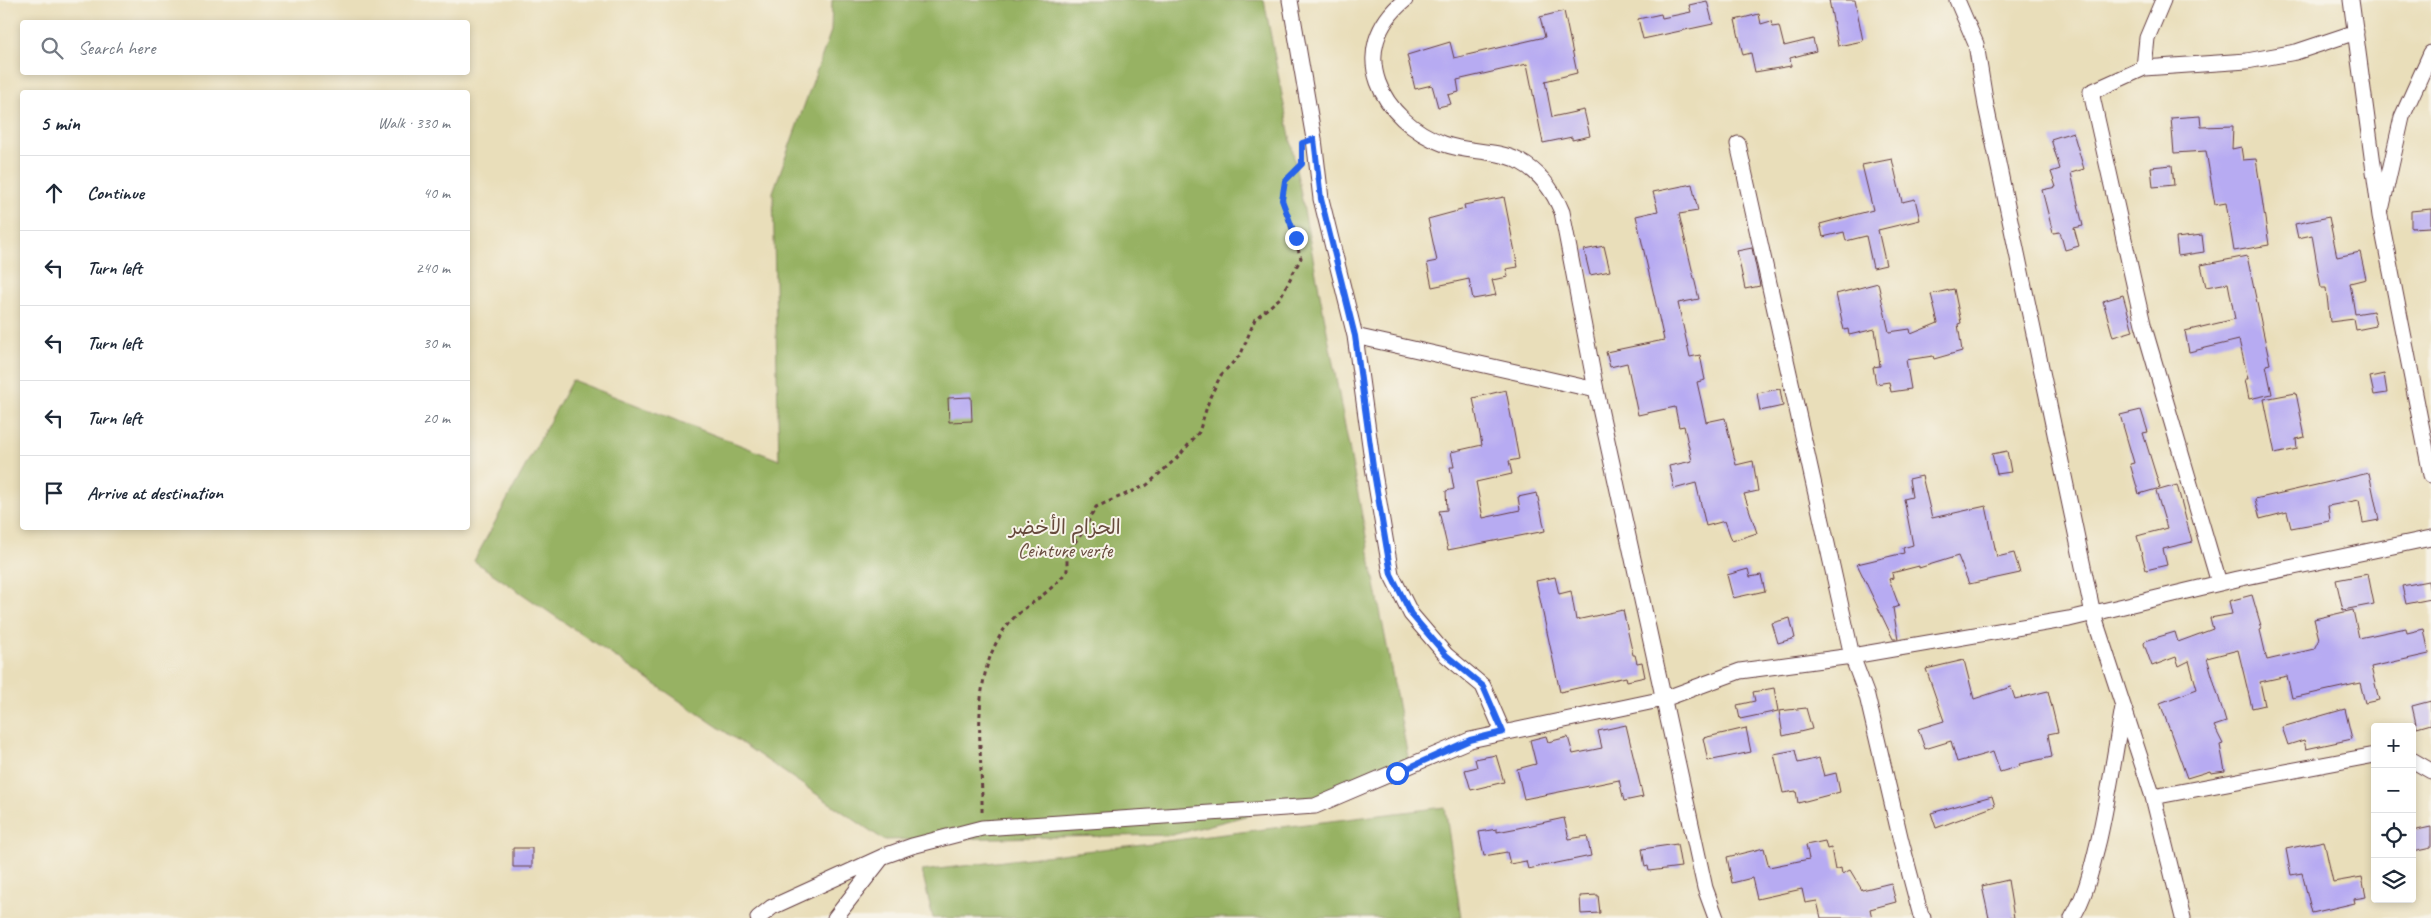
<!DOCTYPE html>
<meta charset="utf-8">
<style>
body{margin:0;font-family:Caveat,"Playpen Sans Arabic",sans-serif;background:#f6f6f7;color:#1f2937}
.controls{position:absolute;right:15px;bottom:15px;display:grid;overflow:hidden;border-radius:5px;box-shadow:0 2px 8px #0003}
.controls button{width:45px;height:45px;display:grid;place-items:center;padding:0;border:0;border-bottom:1px solid #e0e1e3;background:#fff;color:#1f2937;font:25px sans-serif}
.stop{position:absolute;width:15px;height:15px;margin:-11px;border:4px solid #2563eb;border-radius:50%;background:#fff}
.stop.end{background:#2563eb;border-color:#fff;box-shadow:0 1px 5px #0008}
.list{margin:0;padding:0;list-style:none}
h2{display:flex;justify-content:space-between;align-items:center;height:65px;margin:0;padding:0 20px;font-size:21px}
h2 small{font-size:16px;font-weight:400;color:#747a83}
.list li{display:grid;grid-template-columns:32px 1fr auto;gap:15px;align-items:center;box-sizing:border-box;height:75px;padding:0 20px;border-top:1px solid #e0e1e3}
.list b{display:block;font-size:19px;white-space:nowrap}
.list em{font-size:16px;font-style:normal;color:#747a83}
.icon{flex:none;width:28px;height:28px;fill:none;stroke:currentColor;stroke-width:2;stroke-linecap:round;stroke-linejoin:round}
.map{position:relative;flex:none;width:2431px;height:918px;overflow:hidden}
.search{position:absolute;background:#fff;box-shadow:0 2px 8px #0003;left:20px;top:20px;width:450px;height:55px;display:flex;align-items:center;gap:12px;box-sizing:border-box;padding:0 18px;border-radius:5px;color:#747a83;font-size:19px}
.panel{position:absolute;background:#fff;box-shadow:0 2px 8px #0003;left:20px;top:90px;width:450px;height:440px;border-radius:5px}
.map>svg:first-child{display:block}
.forest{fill:#97b264;stroke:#706848}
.building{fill:#b7abf2}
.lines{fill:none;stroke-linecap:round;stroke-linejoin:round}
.minor-casing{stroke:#623c40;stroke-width:17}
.path{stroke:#623c40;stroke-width:3;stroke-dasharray:4 4;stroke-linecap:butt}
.minor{stroke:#fff;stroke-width:15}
.route{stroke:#2563eb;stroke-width:6}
.labels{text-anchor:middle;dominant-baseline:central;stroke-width:4;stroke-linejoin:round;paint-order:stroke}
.park-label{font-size:20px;fill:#674b3d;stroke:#f7f3e8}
</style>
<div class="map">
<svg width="2431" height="918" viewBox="0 0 2431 918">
<rect width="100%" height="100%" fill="#f7f3e8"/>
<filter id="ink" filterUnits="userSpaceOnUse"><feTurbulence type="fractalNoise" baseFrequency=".02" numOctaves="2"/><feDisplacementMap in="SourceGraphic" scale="10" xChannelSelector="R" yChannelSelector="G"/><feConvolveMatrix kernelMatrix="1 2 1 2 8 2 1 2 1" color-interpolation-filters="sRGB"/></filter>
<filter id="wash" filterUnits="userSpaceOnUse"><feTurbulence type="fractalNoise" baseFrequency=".0096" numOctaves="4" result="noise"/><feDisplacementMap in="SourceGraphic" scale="20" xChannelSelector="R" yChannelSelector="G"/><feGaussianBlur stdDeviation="1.12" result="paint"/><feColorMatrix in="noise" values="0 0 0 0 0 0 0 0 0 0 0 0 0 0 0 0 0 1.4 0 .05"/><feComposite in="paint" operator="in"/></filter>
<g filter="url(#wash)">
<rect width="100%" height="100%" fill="#e9deba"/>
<!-- forest -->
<path class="forest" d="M 832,0 L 1264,0 L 1411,773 L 1172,835 L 884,840 L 474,561 L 572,380 L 779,460 L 773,192 L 831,31 Z
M 1445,807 L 1461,918 L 933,918 L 922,871 Z"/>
<g id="blocks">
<!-- building -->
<path class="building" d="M 1829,0 L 1855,0 L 1863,41 L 1838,46 Z
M 1707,1 L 1713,24 L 1643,39 L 1638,19 L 1661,14 L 1662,18 L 1691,12 L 1689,5 Z
M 1564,11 L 1577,73 L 1545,81 L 1552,117 L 1584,110 L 1590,136 L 1572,140 L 1572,137 L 1543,143 L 1527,64 L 1457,80 L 1459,92 L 1448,95 L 1451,104 L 1438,107 L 1432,85 L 1415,89 L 1407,55 L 1450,42 L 1454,58 L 1545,37 L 1540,17 Z
M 1759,14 L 1761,24 L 1771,21 L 1772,27 L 1779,26 L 1784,46 L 1813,39 L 1816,51 L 1790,58 L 1791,66 L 1755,72 L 1751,53 L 1743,55 L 1735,20 Z
M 2200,116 L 2201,127 L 2233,126 L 2232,149 L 2241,147 L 2243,160 L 2256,159 L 2269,245 L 2234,251 L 2226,203 L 2215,205 L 2206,151 L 2174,153 L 2171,118 Z
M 2073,132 L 2084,169 L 2071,173 L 2083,226 L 2074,228 L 2079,246 L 2065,250 L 2060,232 L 2053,233 L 2042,190 L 2056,187 L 2051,172 L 2060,169 L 2051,139 Z
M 1892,159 L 1902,202 L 1915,199 L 1920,220 L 1878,230 L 1886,265 L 1873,268 L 1866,236 L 1846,241 L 1844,232 L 1823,237 L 1820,224 L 1873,210 L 1862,165 Z
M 2172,165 L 2174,185 L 2153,187 L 2151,167 Z
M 1692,184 L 1698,211 L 1679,214 L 1699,299 L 1678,303 L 1690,357 L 1700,355 L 1705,380 L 1697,382 L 1706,422 L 1725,418 L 1736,465 L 1753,461 L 1758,491 L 1744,494 L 1757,533 L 1732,541 L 1725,521 L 1706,526 L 1696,483 L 1674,489 L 1669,466 L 1692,461 L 1684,426 L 1679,427 L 1675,407 L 1638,415 L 1627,363 L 1610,367 L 1606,352 L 1664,340 L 1636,216 L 1658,211 L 1653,192 Z
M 1504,197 L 1518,267 L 1506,269 L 1508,277 L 1492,280 L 1496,295 L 1473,299 L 1469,279 L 1432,287 L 1427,263 L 1437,261 L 1428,219 L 1465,209 L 1464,205 Z
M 2431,209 L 2431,227 L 2411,228 L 2411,211 Z
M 2329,217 L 2337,257 L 2360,252 L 2366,279 L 2350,283 L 2355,314 L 2373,311 L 2376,326 L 2356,330 L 2354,319 L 2330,322 L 2326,288 L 2321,288 L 2312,235 L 2298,238 L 2295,224 Z
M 2202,235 L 2204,252 L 2178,256 L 2176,238 Z
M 1604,246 L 1610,271 L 1590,275 L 1584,250 Z
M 1752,248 L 1760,286 L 1745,289 L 1737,251 Z
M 2247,256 L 2270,364 L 2266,365 L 2272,394 L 2249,399 L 2245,379 L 2248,379 L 2239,340 L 2189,352 L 2185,331 L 2235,319 L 2228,283 L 2206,287 L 2201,265 Z
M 1878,283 L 1889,332 L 1910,329 L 1911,334 L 1938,323 L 1931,294 L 1954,289 L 1961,323 L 1958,324 L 1962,351 L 1934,359 L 1933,356 L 1906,360 L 1911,389 L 1891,392 L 1889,382 L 1876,384 L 1873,367 L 1880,366 L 1875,329 L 1849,335 L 1848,329 L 1844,330 L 1836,294 Z
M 2123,295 L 2133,331 L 2113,337 L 2103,301 Z
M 2384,374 L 2387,393 L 2374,395 L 2370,377 Z
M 1780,389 L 1783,406 L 1760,411 L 1757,393 Z
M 1506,390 L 1519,459 L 1509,461 L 1512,474 L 1476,482 L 1483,518 L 1520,510 L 1518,497 L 1537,493 L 1545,531 L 1448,550 L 1439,511 L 1447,510 L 1446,491 L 1454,489 L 1450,467 L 1454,467 L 1451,452 L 1482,445 L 1473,398 Z
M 2296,393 L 2305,437 L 2296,439 L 2297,449 L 2275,454 L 2264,399 Z
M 971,397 L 972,421 L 949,422 L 948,398 Z
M 2141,410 L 2148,432 L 2143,433 L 2160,488 L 2139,494 L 2130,464 L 2134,463 L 2120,415 Z
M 2007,451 L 2011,472 L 1997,474 L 1992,454 Z
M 2369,473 L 2379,520 L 2363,523 L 2359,500 L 2328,506 L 2330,521 L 2291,528 L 2287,512 L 2260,519 L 2255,499 Z
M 1922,476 L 1932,518 L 1986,506 L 1997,557 L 2014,553 L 2020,573 L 1969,584 L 1958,556 L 1919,568 L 1919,566 L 1892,573 L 1893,578 L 1889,579 L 1899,606 L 1893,608 L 1898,639 L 1893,639 L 1857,564 L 1904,553 L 1903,548 L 1913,545 L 1904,499 L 1912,497 L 1909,479 Z
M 2177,485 L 2192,542 L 2163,549 L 2167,565 L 2146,570 L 2137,536 L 2167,528 L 2156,491 Z
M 1748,569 L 1750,577 L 1761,575 L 1765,591 L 1733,598 L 1727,575 Z
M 2368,574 L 2374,604 L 2343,610 L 2336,580 Z
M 1555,577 L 1559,594 L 1571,591 L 1576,620 L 1623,610 L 1633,655 L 1635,655 L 1637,663 L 1642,662 L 1645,677 L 1627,681 L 1626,677 L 1560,692 L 1536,581 Z
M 2428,581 L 2431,599 L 2406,604 L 2402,586 Z
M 2252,595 L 2262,629 L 2260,630 L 2267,660 L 2314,649 L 2319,639 L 2314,619 L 2353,610 L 2359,638 L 2406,628 L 2407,633 L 2424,629 L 2429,654 L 2371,667 L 2379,700 L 2365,703 L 2360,683 L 2292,698 L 2287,676 L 2260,682 L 2265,705 L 2252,708 L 2238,650 L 2207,658 L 2226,722 L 2214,726 L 2223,744 L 2220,745 L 2225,771 L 2211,773 L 2210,771 L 2187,778 L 2160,703 L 2197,689 L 2189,661 L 2179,666 L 2176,657 L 2152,666 L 2144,644 L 2145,641 L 2175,632 L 2178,642 L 2213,629 L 2210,618 L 2232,614 L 2229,601 Z
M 1790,618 L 1795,638 L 1778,643 L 1772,623 Z
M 1964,660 L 1974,699 L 2011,687 L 2015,699 L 2048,691 L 2058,732 L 2048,734 L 2052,757 L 2019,764 L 2020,766 L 2000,772 L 1993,752 L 1957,762 L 1951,741 L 1925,749 L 1918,729 L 1944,721 L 1926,669 Z
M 1774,688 L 1778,711 L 1740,719 L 1737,705 L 1755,701 L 1753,692 Z
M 2431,701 L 2431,724 L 2417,728 L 2412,706 Z
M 1806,708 L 1812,729 L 1783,736 L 1779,711 Z
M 2345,709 L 2352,739 L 2306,749 L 2304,740 L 2288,745 L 2282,727 Z
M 1626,725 L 1643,797 L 1624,801 L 1619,780 L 1524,799 L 1517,769 L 1536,764 L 1530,740 L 1546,736 L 1548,742 L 1568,737 L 1573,754 L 1602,748 L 1598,731 Z
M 1746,728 L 1751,752 L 1708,761 L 1703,738 Z
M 1795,750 L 1798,763 L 1819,758 L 1824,776 L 1836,773 L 1840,792 L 1798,803 L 1796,791 L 1783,793 L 1774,754 Z
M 1496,755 L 1504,782 L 1471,790 L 1465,770 L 1477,767 L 1475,759 Z
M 1992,796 L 1995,806 L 1936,828 L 1931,813 Z
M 1564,818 L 1569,839 L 1587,836 L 1591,856 L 1528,869 L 1526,861 L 1510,864 L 1507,852 L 1484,856 L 1479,832 L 1497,829 L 1497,832 L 1518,828 Z
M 2431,827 L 2431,848 L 2412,852 L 2412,831 Z
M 1825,841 L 1827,849 L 1831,848 L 1835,870 L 1841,868 L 1842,874 L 1850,870 L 1862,890 L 1891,883 L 1896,902 L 1870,909 L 1872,918 L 1821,918 L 1817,901 L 1805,903 L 1802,889 L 1757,899 L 1752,878 L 1732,883 L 1727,857 L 1764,848 L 1769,867 L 1809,859 L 1806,845 Z
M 2324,841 L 2333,882 L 2362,877 L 2366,897 L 2354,899 L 2355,903 L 2312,913 L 2302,873 L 2291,875 L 2286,849 Z
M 1677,844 L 1681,867 L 1649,871 L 1648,866 L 1645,867 L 1642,849 Z
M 513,848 L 532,848 L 532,867 L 513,867 Z
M 2008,880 L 2014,918 L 1989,918 L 1982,886 Z
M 1598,895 L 1600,913 L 1581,914 L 1580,896 Z"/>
</g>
</g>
<g filter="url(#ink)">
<use href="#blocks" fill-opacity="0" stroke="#623c40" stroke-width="1"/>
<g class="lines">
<defs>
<path id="minor" d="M 1290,0 L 1314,139 L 1321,199 L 1355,336 L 1373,467 L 1391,574 L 1411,614 L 1446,655 L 1483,686 L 1503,732
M 1405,0 C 1344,50 1381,121 1444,144 C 1468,153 1496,149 1519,161 C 1540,172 1553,190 1562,212 L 1596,390 L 1705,888 L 1716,918
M 1957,0 L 1976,44 L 1986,106 L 2093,614 L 2153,797 L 2183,918
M 2163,0 L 2147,38 L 2144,68 L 2091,92 L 2143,324 L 2219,583
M 2351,0 L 2380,216 L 2431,475
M 2144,68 L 2247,61 L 2296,52 L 2356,32
M 1738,144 L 1852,656 L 1867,696 L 1901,841 L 1921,916 L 1923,918
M 2382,206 L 2402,117 L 2431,53
M 1355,336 L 1596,390
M 2412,760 L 2431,771
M 2153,797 L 2375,755
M 758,918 L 772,907 L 884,856 L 912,846 L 982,828 L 1315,806 L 1470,740 L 1664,699 L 1740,671 L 1852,656 L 2069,619 L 2237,579 L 2431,538
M 835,918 L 881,859
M 2072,918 C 2087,894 2092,866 2099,839 C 2109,795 2115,751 2123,707"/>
</defs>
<!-- minor casing -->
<use href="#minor" class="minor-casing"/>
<!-- path -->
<path class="path" d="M 982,812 C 983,752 968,685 1003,631 C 1015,612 1035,603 1051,588 C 1057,583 1062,577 1067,571 L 1067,553 L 1082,533 L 1096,507 L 1147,485 L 1180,455 L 1199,432 L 1210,397 L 1221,375 L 1241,354 L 1255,319 L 1280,298 L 1301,258 L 1282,200 L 1285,181 L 1302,164"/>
<!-- minor -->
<use href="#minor" class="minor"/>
</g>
</g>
<g class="lines" filter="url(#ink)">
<!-- route -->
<path class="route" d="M 1296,238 L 1282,200 L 1285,181 L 1302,164 L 1302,143 L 1314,139 L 1321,199 L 1355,336 L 1373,467 L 1391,574 L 1411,614 L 1446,655 L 1483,686 L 1503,732 L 1470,740 L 1397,773"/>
</g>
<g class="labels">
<!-- park labels -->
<g class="park-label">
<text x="1065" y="527">الحزام الأخضر<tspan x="1065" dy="23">Ceinture verte</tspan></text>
</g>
</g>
</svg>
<div class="controls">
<button>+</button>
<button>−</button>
<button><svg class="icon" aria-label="locate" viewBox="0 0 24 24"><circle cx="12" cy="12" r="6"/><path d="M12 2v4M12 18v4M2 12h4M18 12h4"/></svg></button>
<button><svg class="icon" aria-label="layers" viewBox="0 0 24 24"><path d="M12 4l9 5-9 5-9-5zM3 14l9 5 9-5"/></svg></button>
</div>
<div class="stop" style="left:1397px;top:773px"></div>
<div class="stop end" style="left:1296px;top:238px"></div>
<div class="search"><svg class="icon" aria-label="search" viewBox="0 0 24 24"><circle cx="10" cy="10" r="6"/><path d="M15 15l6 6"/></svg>Search here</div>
<section class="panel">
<h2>5 min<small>Walk · 330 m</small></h2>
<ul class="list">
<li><svg class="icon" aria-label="ahead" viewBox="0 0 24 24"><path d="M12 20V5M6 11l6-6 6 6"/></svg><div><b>Continue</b></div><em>40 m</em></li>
<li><svg class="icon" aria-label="left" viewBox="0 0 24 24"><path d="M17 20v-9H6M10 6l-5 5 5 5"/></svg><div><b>Turn left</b></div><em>240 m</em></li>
<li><svg class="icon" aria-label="left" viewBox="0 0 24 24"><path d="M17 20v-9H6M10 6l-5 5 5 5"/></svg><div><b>Turn left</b></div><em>30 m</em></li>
<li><svg class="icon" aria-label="left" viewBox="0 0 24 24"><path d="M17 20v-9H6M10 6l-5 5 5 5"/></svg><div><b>Turn left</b></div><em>20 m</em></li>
<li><svg class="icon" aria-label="arrive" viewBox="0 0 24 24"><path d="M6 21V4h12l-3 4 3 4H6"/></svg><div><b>Arrive at destination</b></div></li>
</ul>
</section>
</div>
